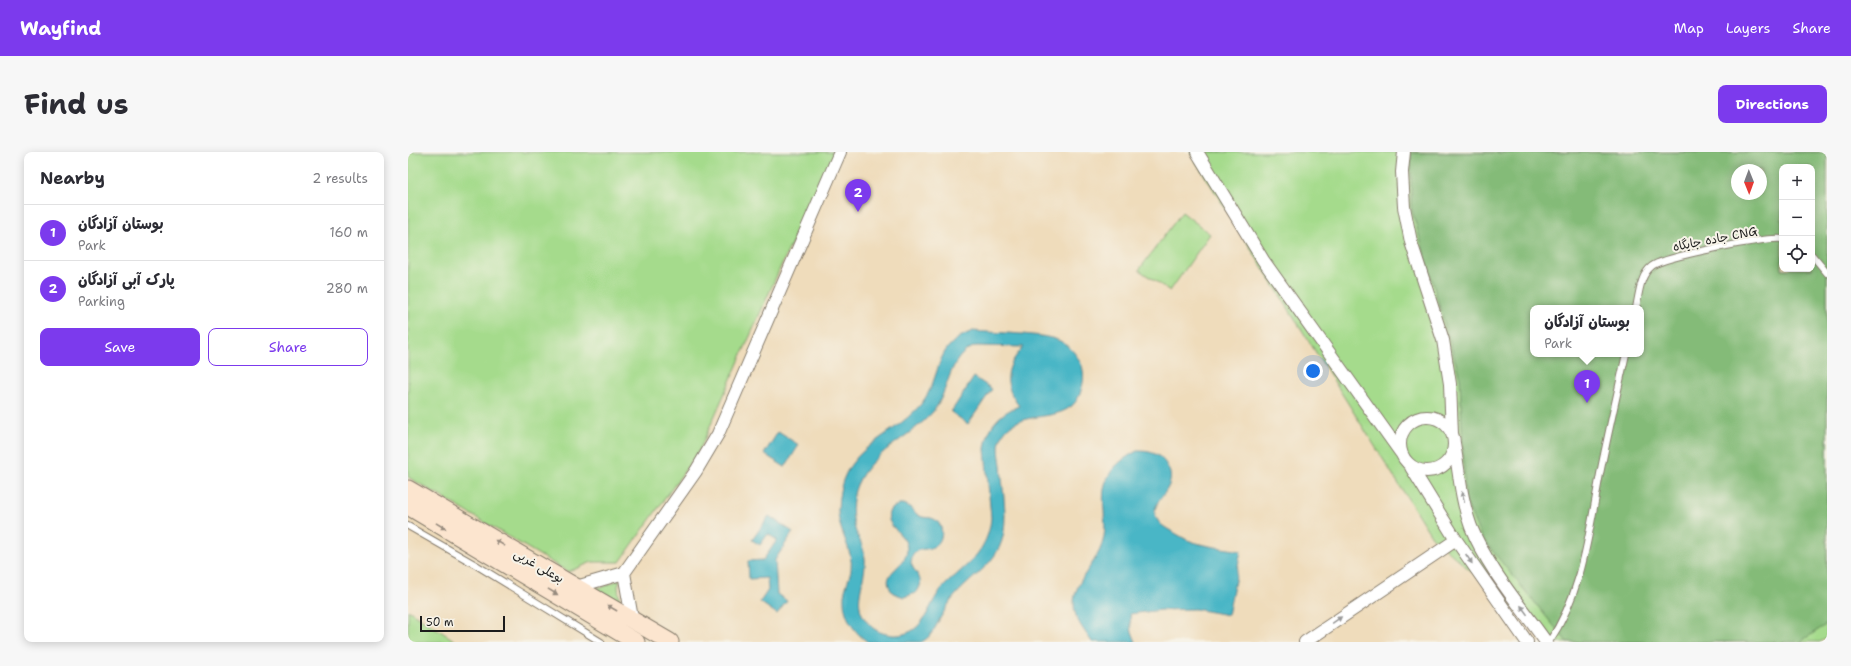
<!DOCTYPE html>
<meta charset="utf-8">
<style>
body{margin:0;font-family:"Shantell Sans","Playpen Sans Arabic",sans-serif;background:#f7f7f7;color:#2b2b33}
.controls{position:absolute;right:12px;top:12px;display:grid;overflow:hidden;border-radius:8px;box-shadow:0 2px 10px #0003}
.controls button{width:36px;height:36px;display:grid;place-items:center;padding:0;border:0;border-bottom:1px solid #e1e1e2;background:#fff;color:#2b2b33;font:20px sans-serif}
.compass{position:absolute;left:1323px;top:12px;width:36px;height:36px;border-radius:50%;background:#fff;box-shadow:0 2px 10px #0003;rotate:179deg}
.scale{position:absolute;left:12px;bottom:10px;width:85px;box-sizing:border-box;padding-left:4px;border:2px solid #1c1c1c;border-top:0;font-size:11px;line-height:14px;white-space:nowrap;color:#1c1c1c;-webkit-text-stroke:3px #f7f3e8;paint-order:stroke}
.you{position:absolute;left:905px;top:219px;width:14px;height:14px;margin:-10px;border:3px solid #fff;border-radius:50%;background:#1a73e8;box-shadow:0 0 0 6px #1a73e833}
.badge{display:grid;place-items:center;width:26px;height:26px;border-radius:50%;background:#7c3aed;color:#fff;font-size:13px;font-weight:700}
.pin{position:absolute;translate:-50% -33px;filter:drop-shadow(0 1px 2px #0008)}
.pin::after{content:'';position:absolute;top:21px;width:14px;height:12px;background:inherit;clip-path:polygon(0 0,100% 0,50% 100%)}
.popup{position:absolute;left:1122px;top:153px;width:114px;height:52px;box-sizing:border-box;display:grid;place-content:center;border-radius:8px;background:#fff;filter:drop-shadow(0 1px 3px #0005);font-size:13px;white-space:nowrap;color:#7c7c81}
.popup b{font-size:15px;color:#2b2b33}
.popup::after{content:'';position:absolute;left:50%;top:100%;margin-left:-8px;border:8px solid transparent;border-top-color:#fff}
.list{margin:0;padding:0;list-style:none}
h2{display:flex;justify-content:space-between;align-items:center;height:52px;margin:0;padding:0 16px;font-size:17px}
h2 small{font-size:13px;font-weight:400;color:#7c7c81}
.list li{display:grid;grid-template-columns:26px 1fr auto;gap:12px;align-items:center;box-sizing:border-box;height:56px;padding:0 16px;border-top:1px solid #e1e1e2}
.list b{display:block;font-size:15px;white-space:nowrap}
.list p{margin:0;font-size:13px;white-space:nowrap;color:#7c7c81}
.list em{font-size:13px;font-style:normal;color:#7c7c81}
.actions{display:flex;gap:8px;padding:12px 16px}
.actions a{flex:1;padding:9px 0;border:1px solid #7c3aed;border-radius:8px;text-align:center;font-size:14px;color:#7c3aed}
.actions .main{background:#7c3aed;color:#fff}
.icon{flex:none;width:22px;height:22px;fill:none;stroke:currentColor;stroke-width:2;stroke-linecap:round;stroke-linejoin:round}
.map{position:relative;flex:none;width:1419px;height:490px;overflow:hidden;border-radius:8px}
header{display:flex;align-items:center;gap:24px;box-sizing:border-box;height:56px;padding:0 20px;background:#7c3aed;color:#fff}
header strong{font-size:19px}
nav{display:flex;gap:22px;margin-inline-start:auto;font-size:14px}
.intro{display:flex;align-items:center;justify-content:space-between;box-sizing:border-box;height:96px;padding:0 24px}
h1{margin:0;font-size:28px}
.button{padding:10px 18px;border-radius:8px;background:#7c3aed;color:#fff;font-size:14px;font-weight:700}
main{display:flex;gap:24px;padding:0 24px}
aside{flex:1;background:#fff;border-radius:8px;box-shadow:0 2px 10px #0003}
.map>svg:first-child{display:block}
.green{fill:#a5db8c;stroke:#607c54;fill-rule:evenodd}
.forest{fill:#84bb78;stroke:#506c4a;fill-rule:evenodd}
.water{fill:#4ab6c6;stroke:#336971;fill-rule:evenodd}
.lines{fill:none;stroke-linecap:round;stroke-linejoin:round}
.service-casing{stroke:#867c6c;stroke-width:8}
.minor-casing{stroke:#867c6c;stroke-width:14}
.secondary-casing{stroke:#867c6c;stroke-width:19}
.service{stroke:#fff;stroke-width:6}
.minor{stroke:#fff;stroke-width:12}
.secondary{stroke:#fce5cf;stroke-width:17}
.oneway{fill:#999}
.oneway2{fill:#978b7e}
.labels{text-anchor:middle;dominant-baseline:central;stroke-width:4;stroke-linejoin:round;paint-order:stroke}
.street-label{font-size:12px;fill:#1c1c1c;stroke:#f7f3e8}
</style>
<header>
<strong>Wayfind</strong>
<nav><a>Map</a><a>Layers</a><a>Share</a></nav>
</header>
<div class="intro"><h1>Find us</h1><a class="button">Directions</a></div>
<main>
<aside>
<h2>Nearby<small>2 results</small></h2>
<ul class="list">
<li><span class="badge">1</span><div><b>بوستان آزادگان</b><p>Park</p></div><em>160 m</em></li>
<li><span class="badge">2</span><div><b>پارک آبی آزادگان</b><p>Parking</p></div><em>280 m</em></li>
</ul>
<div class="actions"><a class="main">Save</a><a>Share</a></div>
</aside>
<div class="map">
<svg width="1419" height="490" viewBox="0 0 1419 490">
<rect width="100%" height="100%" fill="#f7f3e8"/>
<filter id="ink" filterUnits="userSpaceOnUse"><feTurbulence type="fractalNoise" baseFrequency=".025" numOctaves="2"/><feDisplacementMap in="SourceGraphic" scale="8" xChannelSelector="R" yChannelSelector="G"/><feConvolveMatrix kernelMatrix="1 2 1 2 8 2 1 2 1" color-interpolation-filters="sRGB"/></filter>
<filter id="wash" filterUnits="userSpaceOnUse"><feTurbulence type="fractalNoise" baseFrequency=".012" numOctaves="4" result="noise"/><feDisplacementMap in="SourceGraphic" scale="16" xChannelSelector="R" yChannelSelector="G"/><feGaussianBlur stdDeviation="0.9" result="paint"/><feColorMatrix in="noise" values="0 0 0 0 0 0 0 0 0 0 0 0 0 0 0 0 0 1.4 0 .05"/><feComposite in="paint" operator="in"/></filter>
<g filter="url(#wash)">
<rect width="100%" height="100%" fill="#efdcbb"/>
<!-- green -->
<path class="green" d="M 0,0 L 427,0 L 373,114 L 292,297 L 212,410 L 184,410 L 160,420 L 0,325 Z
M 782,0 L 1419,0 L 1419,486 L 1412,490 L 1144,490 L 1024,385 ZM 1374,15 L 1404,15 L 1404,117 L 1374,117 ZM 1329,18 L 1353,18 L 1353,42 L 1329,42 ZM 1125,156 L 1233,156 L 1233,202 L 1125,202 Z
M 774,60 L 802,82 L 762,139 L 731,118 Z
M 212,427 L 210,435 L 212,451 L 186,436 L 195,435 Z
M 0,458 L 49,490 L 0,490 Z"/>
<!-- forest -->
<path class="forest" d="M 1419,0 L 1419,472 L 1392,490 L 1159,490 L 1073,385 L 1057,348 L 1052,226 L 1003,55 L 1003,1 ZM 1374,15 L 1404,15 L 1404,117 L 1374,117 ZM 1329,18 L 1353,18 L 1353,42 L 1329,42 ZM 1125,156 L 1233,156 L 1233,202 L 1125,202 Z"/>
<!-- water -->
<path class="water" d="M 565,179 C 585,181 637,181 652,189 C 662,194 670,204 674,214 C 676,221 676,228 674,235 C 665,281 604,249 592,289 C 590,296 592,305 593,313 C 594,334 599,358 596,379 C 592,411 564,423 546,445 C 541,450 538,457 534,463 C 529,471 523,488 512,490 C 500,490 473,490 460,490 C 445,480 435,463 436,444 C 437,435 441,427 443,418 C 446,398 430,380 430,359 C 431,293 479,292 513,252 C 536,223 523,194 565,179 ZM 568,194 L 616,195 C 597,214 594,232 611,254 C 590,262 580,274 577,297 L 583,366 C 580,400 559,412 536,434 C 525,445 521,463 510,474 C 502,482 489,485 479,482 C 472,481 465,477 461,472 C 441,452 459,429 457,406 C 456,396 452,389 448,380 C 443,366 443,347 449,333 C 463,300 500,287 523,262 C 543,240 538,204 568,194 Z
M 566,225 L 584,237 L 560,272 L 543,260 Z
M 370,280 L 391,293 L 377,315 L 356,302 Z
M 729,299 C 742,299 751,301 758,312 C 775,338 738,348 749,367 C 752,373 758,376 763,379 C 770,382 777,388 785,390 C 800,395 817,396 833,399 L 820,463 L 787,457 L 753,458 L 722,462 L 723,477 L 728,490 L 684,490 C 676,478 666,467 666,452 C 666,428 689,412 695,389 C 701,367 689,343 701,323 C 708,311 718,305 729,299 Z
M 491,352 C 503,351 504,361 514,365 C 518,366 522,365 526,367 C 537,373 536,390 525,395 C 517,399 511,395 505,402 L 503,411 C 507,423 519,427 508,441 L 496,445 L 485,441 C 469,420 498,417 499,398 C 500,381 474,375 482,358 Z
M 361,364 L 385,380 L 367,408 L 369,442 L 379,449 L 369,462 L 352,450 L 360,438 L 359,426 L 341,427 L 340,409 L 355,408 L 369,388 L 360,382 L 352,393 L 344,388 Z"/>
</g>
<g filter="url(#ink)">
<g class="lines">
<defs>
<path id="service" d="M 1404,103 L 1419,121
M 1228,156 C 1231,142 1232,123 1244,114 C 1255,105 1361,84 1374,87
M 0,374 L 68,413 L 193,490
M 1141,490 C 1175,440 1181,380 1192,322 C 1200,282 1209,242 1218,202"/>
<path id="minor" d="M 789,0 L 855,108 L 993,301
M 996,0 L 994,20 L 996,55 L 1003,90 L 1035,188 L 1042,232 L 1044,282
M992 292a27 27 0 1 1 54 0a27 27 0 1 1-54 0Z
M 1046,291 C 1051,319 1053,348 1063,375 C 1080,417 1112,453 1138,490
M 1003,315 L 1048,388 L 1119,490
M 216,421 L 224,466
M 168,435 L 216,421 L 288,319 L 310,282 L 432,0
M 897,490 L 1048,388"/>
<path id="secondary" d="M 0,337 L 262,490
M 0,354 L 228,490"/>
</defs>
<!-- service casing -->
<use href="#service" class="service-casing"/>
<!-- minor casing -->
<use href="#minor" class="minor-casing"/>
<!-- secondary casing -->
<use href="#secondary" class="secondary-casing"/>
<!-- service -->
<use href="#service" class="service"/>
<!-- minor -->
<use href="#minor" class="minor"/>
<!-- secondary -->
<use href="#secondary" class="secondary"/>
</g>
<!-- one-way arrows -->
<defs><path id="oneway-solid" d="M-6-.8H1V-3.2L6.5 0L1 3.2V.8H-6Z"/></defs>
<g class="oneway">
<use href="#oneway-solid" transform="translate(1055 345) rotate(-103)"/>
<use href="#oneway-solid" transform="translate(1061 407) rotate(56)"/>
<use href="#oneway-solid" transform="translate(1116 458) rotate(-126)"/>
<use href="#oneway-solid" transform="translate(929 468) rotate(-35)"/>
</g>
<g class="oneway2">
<use href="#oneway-solid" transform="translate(33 374) rotate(31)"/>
<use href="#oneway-solid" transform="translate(92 391) rotate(-149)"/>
<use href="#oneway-solid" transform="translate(145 440) rotate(31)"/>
<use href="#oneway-solid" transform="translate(204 456) rotate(-150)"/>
</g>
</g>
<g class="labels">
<!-- street labels -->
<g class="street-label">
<text transform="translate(1307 87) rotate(-11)">جاده جایگاه CNG</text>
<text transform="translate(131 414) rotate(30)">بوعلی غربی</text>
</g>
</g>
</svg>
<div class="controls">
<button>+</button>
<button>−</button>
<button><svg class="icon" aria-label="locate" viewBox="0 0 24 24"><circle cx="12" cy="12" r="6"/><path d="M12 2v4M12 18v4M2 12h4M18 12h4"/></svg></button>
</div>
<svg class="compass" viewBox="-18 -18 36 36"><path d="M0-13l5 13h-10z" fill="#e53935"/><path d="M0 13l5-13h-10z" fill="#7c7c81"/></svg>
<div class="scale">50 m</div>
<div class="you"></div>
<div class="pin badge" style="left:1179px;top:251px">1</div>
<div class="popup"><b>بوستان آزادگان</b>Park</div>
<div class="pin badge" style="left:450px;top:60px">2</div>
</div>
</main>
